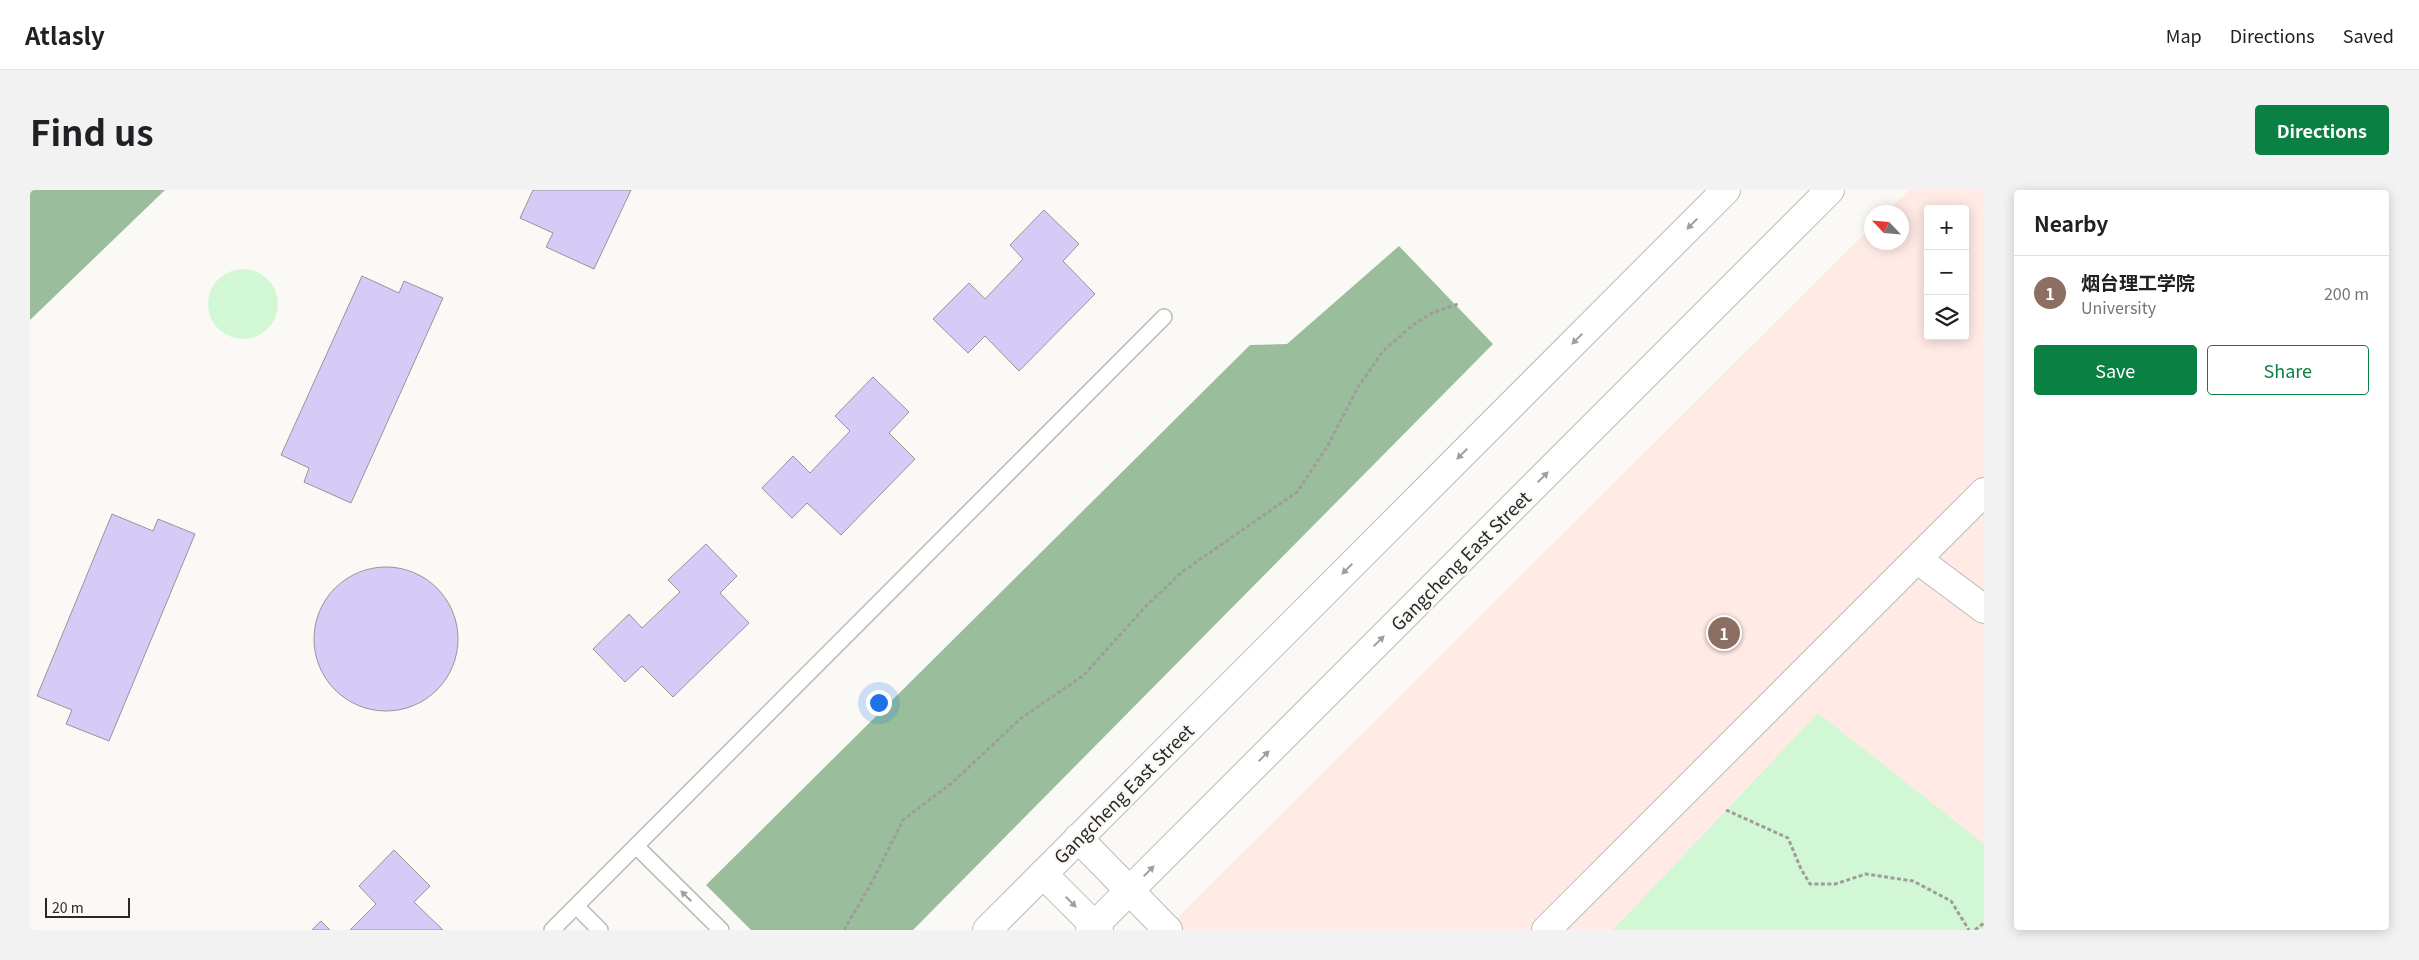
<!DOCTYPE html>
<meta charset="utf-8">
<style>
body{margin:0;font-family:Georgia,"Noto Sans SC",serif;background:#f2f2f2;color:#202124}
.controls{position:absolute;right:15px;top:15px;display:grid;overflow:hidden;border-radius:5px;box-shadow:0 2px 12px #0003}
.controls button{width:45px;height:45px;display:grid;place-items:center;padding:0;border:0;border-bottom:1px solid #e0e0e0;background:#fff;color:#202124;font:25px sans-serif}
.compass{position:absolute;left:1834px;top:15px;width:45px;height:45px;border-radius:50%;background:#fff;box-shadow:0 2px 12px #0003;rotate:296deg}
.scale{position:absolute;left:15px;bottom:12px;width:85px;box-sizing:border-box;padding-left:5px;border:2px solid #2a2928;border-top:0;font-size:14px;line-height:18px;white-space:nowrap;color:#2a2928;-webkit-text-stroke:4px #fbf9f6;paint-order:stroke}
.you{position:absolute;left:848px;top:512px;width:18px;height:18px;margin:-12px;border:4px solid #fff;border-radius:50%;background:#1a73e8;box-shadow:0 0 0 8px #1a73e833}
.badge{display:grid;place-items:center;width:32px;height:32px;border-radius:50%;background:#0b8043;color:#fff;font-size:16px;font-weight:700}
.pin{position:absolute;translate:-50% -50%;border:2px solid #fff;box-shadow:0 1px 5px #0006}
.list{margin:0;padding:0;list-style:none}
h2{display:flex;justify-content:space-between;align-items:center;height:65px;margin:0;padding:0 20px;font-size:21px}
h2 small{font-size:16px;font-weight:400;color:#757577}
.list li{display:grid;grid-template-columns:32px 1fr auto;gap:15px;align-items:center;box-sizing:border-box;height:75px;padding:0 20px;border-top:1px solid #e0e0e0}
.list b{display:block;font-size:19px;white-space:nowrap}
.list p{margin:0;font-size:16px;white-space:nowrap;color:#757577}
.list em{font-size:16px;font-style:normal;color:#757577}
.actions{display:flex;gap:10px;padding:15px 20px}
.actions a{flex:1;padding:11px 0;border:1px solid #0b8043;border-radius:5px;text-align:center;font-size:18px;color:#0b8043}
.actions .main{background:#0b8043;color:#fff}
.icon{flex:none;width:28px;height:28px;fill:none;stroke:currentColor;stroke-width:2;stroke-linecap:round;stroke-linejoin:round}
.map{position:relative;flex:none;width:1954px;height:740px;overflow:hidden;border-radius:5px}
header{display:flex;align-items:center;gap:30px;box-sizing:border-box;height:70px;padding:0 25px;background:#fff;border-bottom:1px solid #e0e0e0}
header strong{font-size:24px}
nav{display:flex;gap:28px;margin-inline-start:auto;font-size:18px}
.intro{display:flex;align-items:center;justify-content:space-between;box-sizing:border-box;height:120px;padding:0 30px}
h1{margin:0;font-size:35px}
.button{padding:12px 22px;border-radius:5px;background:#0b8043;color:#fff;font-size:18px;font-weight:700}
main{display:flex;gap:30px;padding:0 30px}
aside{flex:1;background:#fff;border-radius:5px;box-shadow:0 2px 12px #0003}
.map>svg:first-child{display:block}
.education{fill:#ffeae5;fill-rule:evenodd}
.green{fill:#d1f7d4}
.forest{fill:#9abe9c}
.building{fill:#d6cbf7;stroke:#969598}
.lines{fill:none;stroke-linecap:round;stroke-linejoin:round}
.lane-casing{stroke:#bcbab8;stroke-width:18}
.street-casing{stroke:#bcbab8;stroke-width:30}
.secondary-casing{stroke:#bcbab8;stroke-width:30}
.path{stroke:#9e9d9b;stroke-width:3;stroke-dasharray:4 2.5;stroke-linecap:butt}
.lane{stroke:#fff;stroke-width:15}
.street{stroke:#fff;stroke-width:28}
.secondary{stroke:#fff;stroke-width:28}
.oneway{fill:#9f9f9e}
.labels{text-anchor:middle;dominant-baseline:central;stroke-width:5;stroke-linejoin:round;paint-order:stroke}
.street-label{font-size:18px;fill:#2a2928;stroke:#fbf9f6}
</style>
<header>
<strong>Atlasly</strong>
<nav><a>Map</a><a>Directions</a><a>Saved</a></nav>
</header>
<div class="intro"><h1>Find us</h1><a class="button">Directions</a></div>
<main>
<div class="map">
<svg width="1954" height="740" viewBox="0 0 1954 740">
<rect width="100%" height="100%" fill="#fbf9f6"/>
<!-- education -->
<path class="education" d="M 1879,0 L 1954,0 L 1954,740 L 1135,740 L 1841,37 L 1842,52 L 1872,52 L 1872,22 L 1856,22 ZM 1898,19 L 1935,19 L 1935,146 L 1898,146 Z"/>
<!-- green -->
<path class="green" d="M178 114a35 35 0 1 1 70 0a35 35 0 1 1-70 0Z
M 1788,523 L 1954,654 L 1954,740 L 1583,740 Z"/>
<!-- forest -->
<path class="forest" d="M 0,0 L 135,0 L 0,130 Z
M 1369,56 L 1463,154 L 883,740 L 721,740 L 676,695 L 1220,155 L 1257,154 Z"/>
<!-- building -->
<path class="building" d="M 503,0 L 601,0 L 564,79 L 516,57 L 523,43 L 490,28 Z
M 1014,20 L 1049,54 L 1033,71 L 1065,104 L 989,181 L 955,146 L 938,163 L 903,129 L 939,93 L 955,109 L 993,69 L 980,55 Z
M 332,86 L 369,103 L 374,91 L 413,108 L 321,313 L 274,292 L 279,278 L 251,265 Z
M 843,187 L 879,222 L 859,243 L 885,269 L 811,345 L 777,313 L 762,328 L 732,298 L 763,266 L 780,283 L 820,241 L 805,226 Z
M 82,324 L 123,341 L 128,329 L 165,344 L 79,551 L 36,534 L 42,520 L 7,506 Z
M 676,354 L 707,386 L 690,403 L 719,433 L 643,507 L 612,476 L 595,492 L 563,459 L 599,424 L 612,438 L 650,402 L 638,390 Z
M284 449a72 72 0 1 1 144 0a72 72 0 1 1-144 0Z
M 364,660 L 400,696 L 384,712 L 413,740 L 320,740 L 346,714 L 329,696 Z
M 291,731 L 300,740 L 282,740 Z"/>
<g class="lines">
<defs>
<path id="lane" d="M 606,656 L 691,740
M 546,716 L 570,740
M 522,740 L 1134,127"/>
<path id="street" d="M 1887,369 L 1954,419
M 1048,648 L 1138,740
M 1013,684 L 1069,740
M 1516,740 L 1954,302"/>
<path id="secondary" d="M 957,740 L 1696,0
M 1060,740 L 1800,0"/>
</defs>
<!-- lane casing -->
<use href="#lane" class="lane-casing"/>
<!-- street casing -->
<use href="#street" class="street-casing"/>
<!-- secondary casing -->
<use href="#secondary" class="secondary-casing"/>
<!-- path -->
<path class="path" d="M 1696,620 L 1758,648 L 1771,679 L 1780,694 L 1805,694 L 1836,684 L 1883,691 L 1921,711 L 1939,740
M 814,740 L 842,692 L 873,630 L 923,592 L 990,529 L 1054,485 L 1115,417 L 1152,382 L 1267,302 L 1297,257 L 1328,197 L 1353,161 L 1383,135 L 1402,123 L 1428,114
M 1945,740 L 1954,733"/>
<!-- lane -->
<use href="#lane" class="lane"/>
<!-- street -->
<use href="#street" class="street"/>
<!-- secondary -->
<use href="#secondary" class="secondary"/>
</g>
<!-- one-way arrows -->
<defs><path id="oneway-solid" d="M-6-.8H1V-3.2L6.5 0L1 3.2V.8H-6Z" transform="scale(1.25)"/></defs>
<g class="oneway">
<use href="#oneway-solid" transform="translate(1662 34) rotate(135)"/>
<use href="#oneway-solid" transform="translate(1547 149) rotate(135)"/>
<use href="#oneway-solid" transform="translate(1432 264) rotate(135)"/>
<use href="#oneway-solid" transform="translate(1513 287) rotate(-45)"/>
<use href="#oneway-solid" transform="translate(1317 379) rotate(135)"/>
<use href="#oneway-solid" transform="translate(1349 451) rotate(-45)"/>
<use href="#oneway-solid" transform="translate(1234 566) rotate(-45)"/>
<use href="#oneway-solid" transform="translate(1119 681) rotate(-45)"/>
<use href="#oneway-solid" transform="translate(656 706) rotate(-135)"/>
<use href="#oneway-solid" transform="translate(1041 712) rotate(45)"/>
</g>
<g class="labels">
<!-- street labels -->
<g class="street-label">
<text transform="translate(1430 370) rotate(-45)">Gangcheng East Street</text>
<text transform="translate(1093 603) rotate(-45)">Gangcheng East Street</text>
</g>
</g>
</svg>
<div class="controls">
<button>+</button>
<button>−</button>
<button><svg class="icon" aria-label="layers" viewBox="0 0 24 24"><path d="M12 4l9 5-9 5-9-5zM3 14l9 5 9-5"/></svg></button>
</div>
<svg class="compass" viewBox="-18 -18 36 36"><path d="M0-13l5 13h-10z" fill="#e53935"/><path d="M0 13l5-13h-10z" fill="#757577"/></svg>
<div class="scale">20 m</div>
<div class="you"></div>
<div class="pin badge" style="left:1694px;top:443px;background:#8d6e63">1</div>
</div>
<aside>
<h2>Nearby<small></small></h2>
<ul class="list">
<li><span class="badge" style="background:#8d6e63">1</span><div><b>烟台理工学院</b><p>University</p></div><em>200 m</em></li>
</ul>
<div class="actions"><a class="main">Save</a><a>Share</a></div>
</aside>
</main>
